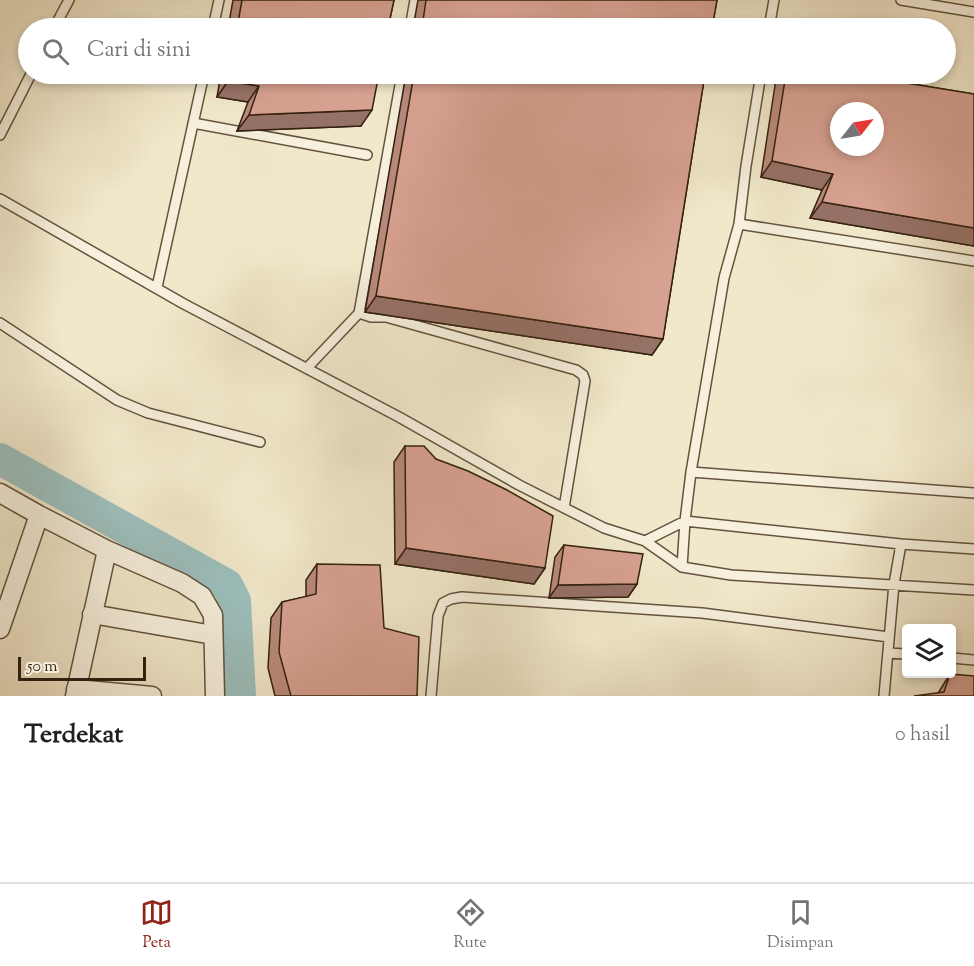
<!DOCTYPE html>
<html lang="id">
<style>
body{margin:0;font-family:"Sorts Mill Goudy",serif;background:#f2f2f2;color:#202124}
.controls{position:absolute;right:18px;bottom:18px;display:grid;overflow:hidden;border-radius:6px;box-shadow:0 3px 9px #0003}
.controls button{width:54px;height:54px;display:grid;place-items:center;padding:0;border:0;border-bottom:2px solid #e0e0e0;background:#fff;color:#202124;font:30px sans-serif}
.compass{position:absolute;left:830px;top:102px;width:54px;height:54px;border-radius:50%;background:#fff;box-shadow:0 3px 9px #0003;rotate:59deg}
.scale{position:absolute;left:18px;bottom:15px;width:128px;box-sizing:border-box;padding-left:6px;border:3px solid #34210e;border-top:0;font-size:16px;line-height:21px;white-space:nowrap;color:#34210e;-webkit-text-stroke:4px #f6f0dd;paint-order:stroke}
.list{margin:0;padding:0;list-style:none}
h2{display:flex;justify-content:space-between;align-items:center;height:78px;margin:0;padding:0 24px;font-size:26px}
h2 small{font-size:20px;font-weight:400;color:#757577}
.icon{flex:none;width:33px;height:33px;fill:none;stroke:currentColor;stroke-width:2;stroke-linecap:round;stroke-linejoin:round}
.map{position:relative;flex:none;width:974px;height:696px;overflow:hidden}
.search{position:absolute;background:#fff;box-shadow:0 3px 9px #0003;left:18px;right:18px;top:18px;height:66px;display:flex;align-items:center;gap:15px;box-sizing:border-box;padding:0 21px;border-radius:33px;color:#757577;font-size:22px}
.sheet{height:186px;background:#fff}
nav{display:flex;justify-content:space-around;align-items:center;box-sizing:border-box;height:84px;border-top:2px solid #e0e0e0;background:#fff;font-size:16px;color:#757577}
nav a{display:grid;justify-items:center;gap:3px}
nav .on{color:#8f2418}
.map>svg:first-child{display:block}
.lines{fill:none;stroke-linecap:round;stroke-linejoin:round}
.river{stroke:#9cbfbd;stroke-width:32}
.lane-casing{stroke:#63533d;stroke-width:12}
.street-casing{stroke:#63533d;stroke-width:21}
.lane{stroke:#f6f0dd;stroke-width:9}
.street{stroke:#f6f0dd;stroke-width:18}
.wall{fill:#b98a7d;stroke:#34210e;stroke-width:1.5}
.shaded-wall{fill:#967166;stroke:#34210e;stroke-width:1.5}
.building{fill:#d7a191;stroke:#34210e;stroke-width:1.5;fill-rule:evenodd}
</style>
<div class="map">
<svg width="974" height="696" viewBox="0 0 974 696">
<rect width="100%" height="100%" fill="#f1e8cb"/>
<filter id="stains"><feTurbulence type="fractalNoise" baseFrequency=".00333" numOctaves="4"/><feColorMatrix values="0 0 0 0 .2 0 0 0 0 .09 0 0 0 0 .02 0 0 0 .5 -.17"/></filter>
<radialGradient id="worn" r=".72"><stop offset=".6" stop-color="#630" stop-opacity="0"/><stop offset="1" stop-color="#630" stop-opacity=".3"/></radialGradient>
<g class="lines">
<!-- river -->
<path class="river" d="M 0,459 L 227,585 L 235,601 L 240,696"/>
<defs>
<path id="lane" d="M 901,0 L 974,12
M 54,28 L 69,0
M 213,28 L 219,0
M 410,28 L 415,0
M 769,28 L 774,0
M 193,123 L 367,155
M 0,135 L 31,74
M 0,199 L 184,304 L 399,417 L 519,485 L 604,528 L 645,541 L 685,521 L 901,544 L 974,549
M 739,224 L 974,261
M 157,287 L 204,74
M 359,313 L 402,74
M 0,323 L 117,400 L 148,413 L 260,442
M 307,368 L 359,313 L 371,317 L 386,317 L 576,370 L 583,375 L 585,381 L 564,508
M 691,472 L 974,493
M 645,541 L 682,567 L 731,575 L 974,590
M 682,567 L 685,521 L 691,472 L 724,278 L 739,224 L 746,166 L 761,74
M 888,653 L 906,654
M 952,658 L 974,660
M 431,696 L 438,616 L 443,603 L 451,599 L 462,597 L 702,613 L 889,637
M 884,696 L 894,584 L 901,544"/>
<path id="street" d="M 0,493 L 39,515 L 107,550 L 182,583 L 202,596 L 213,615 L 215,696
M 92,614 L 213,635
M 0,629 L 39,515
M 76,689 L 152,696
M 75,696 L 107,550"/>
</defs>
<!-- lane casing -->
<use href="#lane" class="lane-casing"/>
<!-- street casing -->
<use href="#street" class="street-casing"/>
<!-- lane -->
<use href="#lane" class="lane"/>
<!-- street -->
<use href="#street" class="street"/>
</g>
<!-- wall -->
<path class="wall" d="M 233,0 L 394,0 L 388,28 L 228,28 Z
M 418,0 L 717,0 L 712,28 L 413,28 Z
M 221,74 L 379,74 L 361,126 L 237,131 L 248,102 L 217,97 Z
M 406,74 L 705,74 L 663,339 L 652,355 L 365,312 Z
M 780,74 L 851,74 L 974,94 L 974,246 L 810,218 L 822,190 L 761,177 L 776,79 Z
M 405,446 L 436,459 L 545,568 L 534,584 L 395,564 L 394,462 Z
M 564,545 L 637,584 L 628,597 L 549,598 L 555,557 Z
M 317,564 L 384,628 L 417,696 L 275,696 L 268,668 L 271,618 L 282,602 L 306,597 L 306,580 Z
M 950,674 L 974,696 L 938,693 Z"/>
<!-- shaded-wall -->
<path class="shaded-wall" d="M 228,81 L 259,86 L 248,102 L 217,97 Z
M 372,110 L 361,126 L 237,131 L 249,115 Z
M 772,161 L 833,174 L 822,190 L 761,177 Z
M 822,202 L 974,228 L 974,246 L 810,218 Z
M 376,296 L 663,339 L 652,355 L 365,312 Z
M 406,548 L 545,568 L 534,584 L 395,564 Z
M 637,584 L 628,597 L 549,598 L 558,585 Z"/>
<!-- building -->
<path class="building" d="M 242,0 L 394,0 L 388,28 L 237,28 Z
M 426,0 L 717,0 L 712,28 L 422,28 Z
M 230,74 L 379,74 L 372,110 L 249,115 L 259,86 L 228,81 Z
M 414,74 L 705,74 L 663,339 L 376,296 Z
M 786,74 L 851,74 L 974,94 L 974,228 L 822,202 L 833,174 L 772,161 ZM 839,111 L 875,111 L 875,147 L 839,147 Z
M 405,446 L 424,446 L 436,459 L 468,471 L 507,490 L 553,516 L 545,568 L 406,548 Z
M 564,545 L 643,554 L 637,584 L 558,585 Z
M 317,564 L 380,565 L 384,628 L 419,637 L 417,696 L 291,696 L 279,652 L 282,602 L 316,594 Z
M 950,674 L 974,676 L 974,696 L 914,696 L 944,692 Z"/>
<rect width="100%" height="100%" filter="url(#stains)"/>
<rect width="100%" height="100%" fill="url(#worn)"/>
</svg>
<div class="controls">
<button><svg class="icon" aria-label="layers" viewBox="0 0 24 24"><path d="M12 4l9 5-9 5-9-5zM3 14l9 5 9-5"/></svg></button>
</div>
<svg class="compass" viewBox="-18 -18 36 36"><path d="M0-13l5 13h-10z" fill="#e53935"/><path d="M0 13l5-13h-10z" fill="#757577"/></svg>
<div class="scale">50 m</div>
<div class="search"><svg class="icon" aria-label="search" viewBox="0 0 24 24"><circle cx="10" cy="10" r="6"/><path d="M15 15l6 6"/></svg>Cari di sini</div>
</div>
<section class="sheet">
<h2>Terdekat<small>0 hasil</small></h2>
<ul class="list">
</ul>
</section>
<nav>
<a class="on"><svg class="icon" aria-label="map" viewBox="0 0 24 24"><path d="M3 6l6-2 6 2 6-2v14l-6 2-6-2-6 2zM9 4v14M15 6v14"/></svg>Peta</a>
<a><svg class="icon" aria-label="directions" viewBox="0 0 24 24"><path d="M12 3l9 9-9 9-9-9zM9 14v-3h6M13 9l2 2-2 2"/></svg>Rute</a>
<a><svg class="icon" aria-label="saved" viewBox="0 0 24 24"><path d="M7 4h10v16l-5-4-5 4z"/></svg>Disimpan</a>
</nav>
